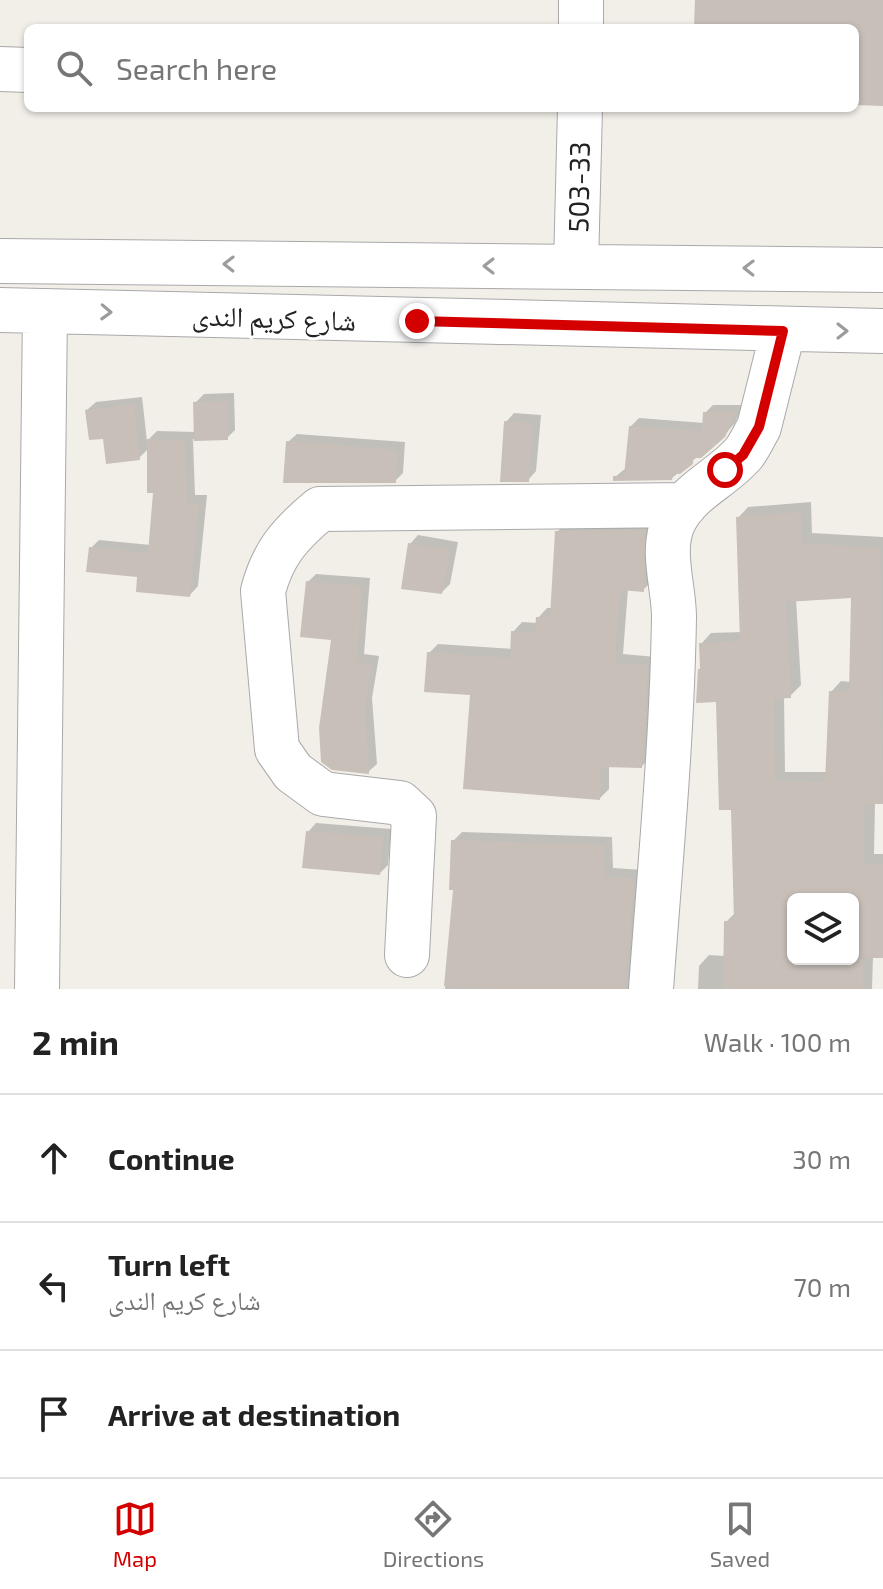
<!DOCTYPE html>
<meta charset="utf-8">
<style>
body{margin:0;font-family:"Exo 2","Noto Naskh Arabic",sans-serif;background:#f2f2f2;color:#222}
.controls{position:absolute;right:24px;bottom:24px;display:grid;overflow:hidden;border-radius:12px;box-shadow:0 2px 6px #0004}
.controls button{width:72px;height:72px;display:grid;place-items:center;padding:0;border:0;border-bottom:2px solid #e0e0e0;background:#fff;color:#222;font:40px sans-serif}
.stop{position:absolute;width:24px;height:24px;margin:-18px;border:6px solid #d40000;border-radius:50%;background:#fff}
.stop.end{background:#d40000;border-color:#fff;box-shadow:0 2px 8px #0008}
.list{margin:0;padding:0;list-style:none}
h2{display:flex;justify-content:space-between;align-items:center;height:104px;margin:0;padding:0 32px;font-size:34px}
h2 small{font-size:26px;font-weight:400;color:#767676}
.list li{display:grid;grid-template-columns:52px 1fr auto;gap:24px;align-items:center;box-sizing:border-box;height:128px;padding:0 32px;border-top:2px solid #e0e0e0}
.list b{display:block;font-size:30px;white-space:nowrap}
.list p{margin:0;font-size:26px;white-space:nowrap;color:#767676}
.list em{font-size:26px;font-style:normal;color:#767676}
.icon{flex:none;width:44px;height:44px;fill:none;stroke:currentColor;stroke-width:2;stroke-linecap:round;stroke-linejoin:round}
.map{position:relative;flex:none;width:883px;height:989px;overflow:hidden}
.search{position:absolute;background:#fff;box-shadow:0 2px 6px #0004;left:24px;right:24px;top:24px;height:88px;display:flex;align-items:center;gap:20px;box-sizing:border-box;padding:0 28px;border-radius:12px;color:#767676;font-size:30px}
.sheet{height:488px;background:#fff}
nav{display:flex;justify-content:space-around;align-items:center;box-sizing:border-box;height:112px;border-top:2px solid #e0e0e0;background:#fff;font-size:22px;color:#767676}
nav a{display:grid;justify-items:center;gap:4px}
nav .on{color:#d40000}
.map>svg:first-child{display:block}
.shadow{fill:#0003;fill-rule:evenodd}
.building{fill:#c7bfb8;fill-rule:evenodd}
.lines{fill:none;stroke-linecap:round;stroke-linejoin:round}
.minor-casing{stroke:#a9a9a9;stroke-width:46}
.minor{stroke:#fff;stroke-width:44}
.oneway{stroke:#9c9c9c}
.route{stroke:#d40000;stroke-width:10}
.labels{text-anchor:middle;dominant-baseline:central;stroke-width:6;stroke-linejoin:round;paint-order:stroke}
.street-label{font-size:28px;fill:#222;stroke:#fff}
</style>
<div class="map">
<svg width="883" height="989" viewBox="0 0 883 989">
<rect width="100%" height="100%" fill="#f2efe9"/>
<!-- shadow -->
<path class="shadow" d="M 234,393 L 235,430 L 227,438 L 193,439 L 195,495 L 207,495 L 198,586 L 190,595 L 139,575 L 91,548 L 99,540 L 151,545 L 155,491 L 149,448 L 139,458 L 105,437 L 87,410 L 96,402 L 142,397 L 147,441 L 157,431 L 196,432 L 195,403 L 204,394 Z
M 713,405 L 743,405 L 735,423 L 726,433 L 672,478 L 615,477 L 626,468 L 630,427 L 639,418 L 704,423 L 705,413 Z
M 514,413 L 541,415 L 536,471 L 528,480 L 506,422 Z
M 297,434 L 405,442 L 403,473 L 395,481 L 288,442 Z
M 811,502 L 812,533 L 883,537 L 883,802 L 875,802 L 874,854 L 883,854 L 883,956 L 873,956 L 872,989 L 698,989 L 699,966 L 709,955 L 725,956 L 726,922 L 736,912 L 733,808 L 718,700 L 702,667 L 701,644 L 711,633 L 742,632 L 738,518 L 748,507 ZM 853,596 L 851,682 L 841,681 L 831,692 L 827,772 L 785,772 L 784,696 L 790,696 L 801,685 L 796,599 ZM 793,899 L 853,899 L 853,959 L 793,959 Z
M 653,522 L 652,581 L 643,590 L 628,589 L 623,654 L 656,657 L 651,757 L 642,766 L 609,765 L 609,789 L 600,798 L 472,693 L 429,653 L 438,644 L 512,649 L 513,632 L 522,622 L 538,623 L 538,618 L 547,608 L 552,608 L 557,532 L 566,523 Z
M 418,535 L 458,542 L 450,584 L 442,592 L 410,544 Z
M 316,574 L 370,578 L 364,654 L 379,656 L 372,698 L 377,764 L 368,772 L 333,638 L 308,582 Z
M 316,823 L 391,829 L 388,865 L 380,873 L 308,832 Z
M 462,832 L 612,837 L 613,868 L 643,870 L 633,989 L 445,989 L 455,888 L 453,841 Z"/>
<!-- building -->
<path class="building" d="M 695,0 L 883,0 L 883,106 L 855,105 L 855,28 L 694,28 Z
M 227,401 L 228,440 L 194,441 L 193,402 Z
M 134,404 L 140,460 L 106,464 L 103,439 L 89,440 L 85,410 Z
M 703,412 L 737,412 L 725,437 L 701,458 L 693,458 L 693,464 L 680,474 L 673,473 L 672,480 L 613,481 L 613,476 L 624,476 L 629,426 L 702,431 Z
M 504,421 L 533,423 L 529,482 L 500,482 Z
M 147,439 L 185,440 L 187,502 L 199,503 L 190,597 L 136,592 L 137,577 L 86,572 L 89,547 L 148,553 L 153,493 L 147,493 Z
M 286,441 L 398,450 L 396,483 L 283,483 Z
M 801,512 L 802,543 L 881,548 L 883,804 L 865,804 L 864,864 L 883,864 L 883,958 L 853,958 L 853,896 L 793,896 L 793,959 L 863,959 L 863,989 L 723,989 L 724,921 L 734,921 L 731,810 L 719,810 L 716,702 L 696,703 L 698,669 L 700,669 L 699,643 L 740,641 L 736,517 ZM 851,598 L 849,692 L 829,691 L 825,782 L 775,781 L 774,699 L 791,698 L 786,602 Z
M 645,530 L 644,592 L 620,590 L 615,663 L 648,665 L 642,768 L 601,767 L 600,800 L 463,789 L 470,695 L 424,692 L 427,652 L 510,658 L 511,631 L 535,632 L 536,617 L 550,617 L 555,531 Z
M 408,543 L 451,550 L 442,594 L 401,589 Z
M 306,581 L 362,586 L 357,662 L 372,664 L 365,707 L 369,774 L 332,770 L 321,762 L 319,728 L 331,640 L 300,637 Z
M 306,831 L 383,837 L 380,875 L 302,868 Z
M 451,840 L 604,845 L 605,877 L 634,878 L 625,989 L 493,989 L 444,986 L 453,890 L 449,890 Z"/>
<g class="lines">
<defs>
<path id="minor" d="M 581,28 L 581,0
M 0,69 L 28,70
M 0,261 L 883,270
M 576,266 L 580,108
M 0,310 L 883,331
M 407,955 L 414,816 L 400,803 L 323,794 L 293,772 L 277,749 L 263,591 C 273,553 290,534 320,509 L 685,505
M 37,989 L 45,311
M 651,989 C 660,865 672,741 674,617 C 674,586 660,550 674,521 C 688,491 723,478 744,453 C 750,445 754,436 759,427 L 783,331"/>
</defs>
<!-- minor casing -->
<use href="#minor" class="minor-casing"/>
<!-- minor -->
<use href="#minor" class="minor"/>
</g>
<!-- one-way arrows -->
<defs><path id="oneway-chevron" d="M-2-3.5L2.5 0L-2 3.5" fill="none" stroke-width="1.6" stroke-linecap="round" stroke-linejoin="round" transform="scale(2)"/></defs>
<g class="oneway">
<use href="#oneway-chevron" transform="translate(229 264) rotate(-179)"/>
<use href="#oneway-chevron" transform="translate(489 266) rotate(-180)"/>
<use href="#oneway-chevron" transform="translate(749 268) rotate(-179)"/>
<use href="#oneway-chevron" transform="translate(106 312) rotate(2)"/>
<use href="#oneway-chevron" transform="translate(842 331)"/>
</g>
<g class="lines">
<!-- route -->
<path class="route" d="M 417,321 L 783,331 L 759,427 L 743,455 L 725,470"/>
</g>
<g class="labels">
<!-- street labels -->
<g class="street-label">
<text transform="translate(578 187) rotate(-89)">503-33</text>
<text transform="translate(274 317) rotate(2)">شارع كريم الندى</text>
</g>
</g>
</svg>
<div class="controls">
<button><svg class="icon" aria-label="layers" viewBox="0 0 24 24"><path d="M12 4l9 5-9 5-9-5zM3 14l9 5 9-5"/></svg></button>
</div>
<div class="stop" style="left:725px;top:470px"></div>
<div class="stop end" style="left:417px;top:321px"></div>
<div class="search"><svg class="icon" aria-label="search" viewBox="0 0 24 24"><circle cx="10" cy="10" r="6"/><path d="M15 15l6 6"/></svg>Search here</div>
</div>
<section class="sheet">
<h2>2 min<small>Walk · 100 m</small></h2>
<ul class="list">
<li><svg class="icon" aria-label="ahead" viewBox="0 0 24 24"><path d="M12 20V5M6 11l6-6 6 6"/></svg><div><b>Continue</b></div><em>30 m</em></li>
<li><svg class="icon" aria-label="left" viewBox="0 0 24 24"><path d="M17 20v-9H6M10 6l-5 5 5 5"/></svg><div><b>Turn left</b><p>شارع كريم الندى</p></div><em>70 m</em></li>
<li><svg class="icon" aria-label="arrive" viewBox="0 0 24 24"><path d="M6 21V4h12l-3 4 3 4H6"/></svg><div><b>Arrive at destination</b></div></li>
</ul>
</section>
<nav>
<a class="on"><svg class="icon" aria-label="map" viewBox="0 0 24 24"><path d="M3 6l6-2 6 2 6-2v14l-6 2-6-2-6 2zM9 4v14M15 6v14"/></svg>Map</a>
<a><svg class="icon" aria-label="directions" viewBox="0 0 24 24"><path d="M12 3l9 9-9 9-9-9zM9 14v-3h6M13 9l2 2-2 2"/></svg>Directions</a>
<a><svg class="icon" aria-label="saved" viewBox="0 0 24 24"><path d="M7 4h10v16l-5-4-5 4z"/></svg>Saved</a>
</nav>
